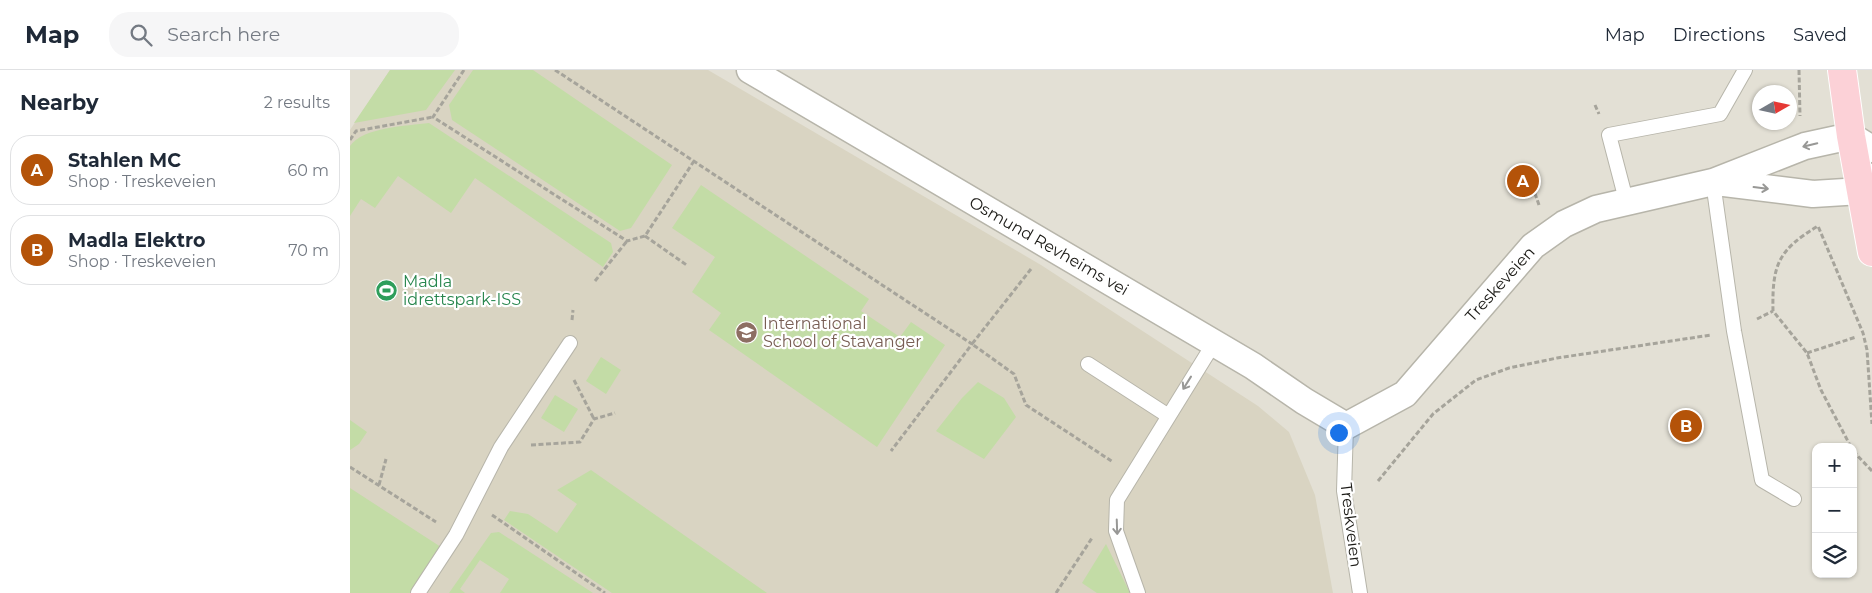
<!DOCTYPE html>
<meta charset="utf-8">
<style>
body{margin:0;font-family:Montserrat,sans-serif;background:#f6f6f7;color:#1f2937}
.controls{position:absolute;right:15px;bottom:15px;display:grid;overflow:hidden;border-radius:10px;box-shadow:0 1px 4px #0004}
.controls button{width:45px;height:45px;display:grid;place-items:center;padding:0;border:0;border-bottom:1px solid #e0e1e3;background:#fff;color:#1f2937;font:25px sans-serif}
.compass{position:absolute;left:1402px;top:15px;width:45px;height:45px;border-radius:50%;background:#fff;box-shadow:0 1px 4px #0004;rotate:81deg}
.you{position:absolute;left:988px;top:362px;width:18px;height:18px;margin:-12px;border:4px solid #fff;border-radius:50%;background:#1a73e8;box-shadow:0 0 0 8px #1a73e833}
.badge{display:grid;place-items:center;width:32px;height:32px;border-radius:50%;background:#b45309;color:#fff;font-size:16px;font-weight:700}
.pin{position:absolute;translate:-50% -50%;border:2px solid #fff;box-shadow:0 1px 5px #0006}
.list{margin:0;padding:0;list-style:none}
h2{display:flex;justify-content:space-between;align-items:center;height:65px;margin:0;padding:0 20px;font-size:21px}
h2 small{font-size:16px;font-weight:400;color:#747a83}
.list li{display:grid;grid-template-columns:32px 1fr auto;gap:15px;align-items:center;box-sizing:border-box;height:70px;margin:0 10px 10px;padding:0 10px;border:1px solid #e0e1e3;border-radius:20px}
.list b{display:block;font-size:19px;white-space:nowrap}
.list p{margin:0;font-size:16px;white-space:nowrap;color:#747a83}
.list em{font-size:16px;font-style:normal;color:#747a83}
.icon{flex:none;width:28px;height:28px;fill:none;stroke:currentColor;stroke-width:2;stroke-linecap:round;stroke-linejoin:round}
.map{position:relative;flex:none;width:1522px;height:523px;overflow:hidden}
header{display:flex;align-items:center;gap:30px;box-sizing:border-box;height:70px;padding:0 25px;background:#fff;border-bottom:1px solid #e0e1e3}
header strong{font-size:24px}
nav{display:flex;gap:28px;margin-inline-start:auto;font-size:18px}
.search{width:350px;height:45px;background:#f6f6f7;display:flex;align-items:center;gap:12px;box-sizing:border-box;padding:0 18px;border-radius:20px;color:#747a83;font-size:19px}
main{display:flex}
aside{flex:1;background:#fff}
.map>svg:first-child{display:block}
.built{fill:#d9d4c2}
.green{fill:#c3dca6}
.lines{fill:none;stroke-linecap:round;stroke-linejoin:round}
.service-casing{stroke:#b7b5aa;stroke-width:16}
.minor-casing{stroke:#b7b5aa;stroke-width:29}
.primary-casing{stroke:#fff;stroke-width:30}
.path{stroke:#a6a49b;stroke-width:3;stroke-dasharray:5 2.5;stroke-linecap:butt}
.service{stroke:#fff;stroke-width:14}
.minor{stroke:#fff;stroke-width:26}
.primary{stroke:#fcd1d7;stroke-width:28}
.oneway{stroke:#989896}
.labels{text-anchor:middle;dominant-baseline:central;stroke-width:4.5;stroke-linejoin:round;paint-order:stroke}
.street-label{font-size:16px;fill:#1a1915;stroke:#fff}
.leisure-label{font-size:16px;fill:#27864d;stroke:#fff;text-anchor:start}
.education-label{font-size:16px;fill:#785e54;stroke:#fff;text-anchor:start}
</style>
<header>
<strong>Map</strong>
<div class="search"><svg class="icon" aria-label="search" viewBox="0 0 24 24"><circle cx="10" cy="10" r="6"/><path d="M15 15l6 6"/></svg>Search here</div>
<nav><a>Map</a><a>Directions</a><a>Saved</a></nav>
</header>
<main>
<aside>
<h2>Nearby<small>2 results</small></h2>
<ul class="list">
<li><span class="badge">A</span><div><b>Stahlen MC</b><p>Shop · Treskeveien</p></div><em>60 m</em></li>
<li><span class="badge">B</span><div><b>Madla Elektro</b><p>Shop · Treskeveien</p></div><em>70 m</em></li>
</ul>
</aside>
<div class="map">
<svg width="1522" height="523" viewBox="0 0 1522 523">
<rect width="100%" height="100%" fill="#e3e0d5"/>
<!-- built -->
<path class="built" d="M 40,0 L 358,0 L 691,195 L 908,336 L 939,362 L 965,425 L 983,523 L 0,523 L 0,60 Z"/>
<!-- green -->
<path class="green" d="M 40,0 L 105,0 L 76,40 L 4,53 Z
M 123,0 L 183,0 L 322,95 L 281,158 L 270,161 L 102,50 L 99,35 Z
M 79,53 L 261,173 L 263,182 L 253,197 L 125,108 L 101,143 L 48,106 L 25,138 L 11,129 L 0,146 L 0,76 C 13,57 57,56 79,53 Z
M 351,115 L 519,229 L 511,241 L 550,267 L 561,252 L 595,275 L 527,377 L 359,260 L 371,243 L 342,222 L 365,187 L 322,158 Z
M 251,287 L 271,300 L 256,324 L 236,311 Z
M 628,312 L 654,328 L 666,347 L 634,389 L 586,361 L 612,328 Z
M 205,325 L 228,339 L 214,362 L 191,348 Z
M 0,350 L 17,362 L 9,374 L 0,380 Z
M 241,400 L 417,523 L 262,523 L 154,450 L 160,441 L 178,444 L 207,463 L 227,434 L 207,420 Z
M 0,418 L 94,479 L 66,523 L 0,523 Z
M 149,462 L 243,523 L 150,523 L 159,509 L 130,490 L 110,519 L 115,523 L 99,523 L 141,463 Z
M 756,474 L 780,523 L 747,523 L 732,513 Z"/>
<g class="lines">
<defs>
<path id="service" d="M 1363,112 L 1384,261 L 1412,410 L 1444,429
M 1276,130 L 1259,65 L 1370,44 L 1395,0
M 738,294 L 817,345
M 996,356 L 994,421 L 1010,523
M 68,523 L 106,465 L 151,377 L 220,273
M 788,523 L 766,461 L 767,430 L 864,273"/>
<path id="minor" d="M 400,0 L 903,296 L 954,331 L 996,356 L 1055,324 L 1183,176 L 1214,154 L 1246,139 L 1363,112 L 1455,76 L 1501,66 L 1522,79
M 1366,112 L 1463,124 L 1511,121 L 1522,107"/>
<path id="primary" d="M 1492,0 L 1501,66 L 1522,182"/>
</defs>
<!-- service casing -->
<use href="#service" class="service-casing"/>
<!-- minor casing -->
<use href="#minor" class="minor-casing"/>
<!-- primary casing -->
<use href="#primary" class="primary-casing"/>
<!-- path -->
<path class="path" d="M 114,0 L 83,47 L 277,171 L 295,166 L 344,91
M 205,0 L 622,274 L 541,381
M 1449,0 L 1450,46
M 1245,35 L 1249,44
M 0,70 L 6,61 L 83,47
M 1180,109 L 1189,135
M 295,166 L 338,196
M 681,199 L 622,274 L 664,304 L 676,335 L 763,392
M 245,211 L 277,171
M 1407,249 L 1423,241
M 222,250 L 223,240
M 1457,283 L 1506,267
M 224,310 L 244,349
M 181,375 L 230,372 L 244,349 L 265,343
M 1501,377 L 1471,320 L 1457,283 L 1423,241 C 1422,195 1428,180 1468,156 L 1513,263 L 1517,280 L 1522,354
M 1503,381 L 1522,401
M 0,397 L 86,452
M 1028,411 L 1083,344 L 1126,310 L 1159,298 L 1207,288 L 1361,265
M 29,415 L 36,389
M 142,445 L 255,523
M 706,523 L 742,468"/>
<!-- service -->
<use href="#service" class="service"/>
<!-- minor -->
<use href="#minor" class="minor"/>
<!-- primary -->
<use href="#primary" class="primary"/>
</g>
<!-- one-way arrows -->
<defs><path id="oneway-shaft" d="M-6 0H5M1.5-3L5.5 0L1.5 3" fill="none" stroke-width="1.6" stroke-linecap="round" stroke-linejoin="round" transform="scale(1.25)"/></defs>
<g class="oneway">
<use href="#oneway-shaft" transform="translate(1460 75) rotate(166)"/>
<use href="#oneway-shaft" transform="translate(1411 118) rotate(7)"/>
<use href="#oneway-shaft" transform="translate(837 313) rotate(122)"/>
<use href="#oneway-shaft" transform="translate(767 457) rotate(88)"/>
</g>
<!-- icons -->
<defs>
<symbol id="stadium-disc" viewBox="-11 -11 22 22"><circle r="9.5" fill="#2e9e5b" stroke="#fff"/><path d="M0-5a6.5 5 0 1 0 0 10a6.5 5 0 1 0 0-10ZM-3.5-1.8h7v3.6h-7Z" fill="#fff"/></symbol>
<symbol id="school-disc" viewBox="-11 -11 22 22"><circle r="9.5" fill="#8d6e63" stroke="#fff"/><path d="M0-5L7-2L0 1L-7-2ZM-4 1L0 2.5L4 1V4Q0 6-4 4Z" fill="#fff"/></symbol>
</defs>
<g fill-rule="evenodd">
<use href="#stadium-disc" x="24" y="208" width="25" height="25"/>
<use href="#school-disc" x="384" y="250" width="25" height="25"/>
</g>
<g class="labels">
<!-- street labels -->
<g class="street-label">
<text transform="translate(699 176) rotate(30)">Osmund Revheims vei</text>
<text transform="translate(1150 214) rotate(-48)">Treskeveien</text>
<text transform="translate(1001 455) rotate(83)">Treskveien</text>
</g>
<!-- leisure labels -->
<g class="leisure-label">
<text x="53" y="211">Madla<tspan x="53" dy="18">idrettspark-ISS</tspan></text>
</g>
<!-- education labels -->
<g class="education-label">
<text x="413" y="253">International<tspan x="413" dy="18">School of Stavanger</tspan></text>
</g>
</g>
</svg>
<div class="controls">
<button>+</button>
<button>−</button>
<button><svg class="icon" aria-label="layers" viewBox="0 0 24 24"><path d="M12 4l9 5-9 5-9-5zM3 14l9 5 9-5"/></svg></button>
</div>
<svg class="compass" viewBox="-18 -18 36 36"><path d="M0-13l5 13h-10z" fill="#e53935"/><path d="M0 13l5-13h-10z" fill="#747a83"/></svg>
<div class="you"></div>
<div class="pin badge" style="left:1173px;top:111px">A</div>
<div class="pin badge" style="left:1336px;top:356px">B</div>
</div>
</main>
